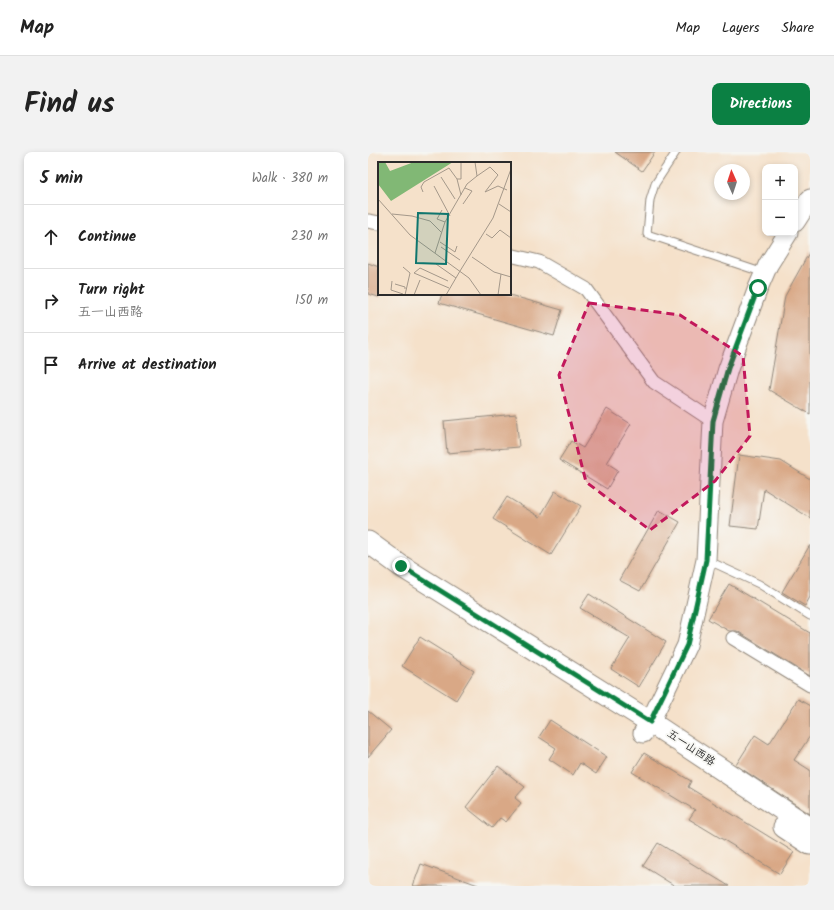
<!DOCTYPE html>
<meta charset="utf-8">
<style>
body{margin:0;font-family:Kalam,"LXGW WenKai TC",sans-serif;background:#f2f2f2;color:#222}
.controls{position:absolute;right:12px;top:12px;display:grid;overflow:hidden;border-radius:8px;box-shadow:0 2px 6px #0003}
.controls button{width:36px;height:36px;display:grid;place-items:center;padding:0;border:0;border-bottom:1px solid #e0e0e0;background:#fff;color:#222;font:20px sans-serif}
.compass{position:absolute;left:346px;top:12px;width:36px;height:36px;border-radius:50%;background:#fff;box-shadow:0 2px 6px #0003;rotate:357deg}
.stop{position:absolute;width:12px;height:12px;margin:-9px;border:3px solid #0b8043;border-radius:50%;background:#fff}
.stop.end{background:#0b8043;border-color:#fff;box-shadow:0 1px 4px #0008}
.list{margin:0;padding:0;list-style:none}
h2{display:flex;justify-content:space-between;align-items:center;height:52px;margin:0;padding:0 16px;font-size:17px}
h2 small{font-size:13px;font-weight:400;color:#767676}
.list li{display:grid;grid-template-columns:26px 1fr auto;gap:12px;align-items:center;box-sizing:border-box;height:64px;padding:0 16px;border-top:1px solid #e0e0e0}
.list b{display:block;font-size:15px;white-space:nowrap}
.list p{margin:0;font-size:13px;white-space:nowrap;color:#767676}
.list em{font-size:13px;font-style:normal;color:#767676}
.icon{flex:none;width:22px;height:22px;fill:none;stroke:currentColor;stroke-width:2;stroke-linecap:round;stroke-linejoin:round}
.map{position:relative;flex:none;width:442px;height:734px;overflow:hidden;border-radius:8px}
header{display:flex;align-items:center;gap:24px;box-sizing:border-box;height:56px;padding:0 20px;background:#fff;border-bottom:1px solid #e0e0e0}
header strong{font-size:19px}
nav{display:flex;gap:22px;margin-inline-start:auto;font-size:14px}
.intro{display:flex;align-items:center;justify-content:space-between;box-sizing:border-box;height:96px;padding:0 24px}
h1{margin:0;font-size:28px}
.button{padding:10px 18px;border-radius:8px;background:#0b8043;color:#fff;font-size:14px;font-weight:700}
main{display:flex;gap:24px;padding:0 24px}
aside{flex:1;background:#fff;border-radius:8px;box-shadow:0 2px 6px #0003}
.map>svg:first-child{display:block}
.building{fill:#d9a886}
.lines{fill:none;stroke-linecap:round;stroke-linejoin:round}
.lane-casing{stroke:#90867a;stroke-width:9}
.street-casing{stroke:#90867a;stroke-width:15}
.secondary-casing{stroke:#90867a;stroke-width:21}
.primary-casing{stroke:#90867a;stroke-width:23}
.lane{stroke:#fff;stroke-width:7}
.street{stroke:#fff;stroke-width:13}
.secondary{stroke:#fff;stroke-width:19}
.primary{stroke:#fff;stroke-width:21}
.route{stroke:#0b8043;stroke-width:5}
.marked{fill:#c2185b;fill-opacity:0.2;stroke:#c2185b;stroke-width:3;stroke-dasharray:8 5;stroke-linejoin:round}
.labels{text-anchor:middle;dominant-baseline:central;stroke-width:3.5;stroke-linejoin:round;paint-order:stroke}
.street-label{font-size:11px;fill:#2b2b2b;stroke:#f6f6f2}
.inset-road{fill:none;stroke:#a4988a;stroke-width:1}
.view{fill:#0f766e;fill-opacity:0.15;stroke:#0f766e;stroke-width:2}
.inset-edge{fill:none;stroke:#2b2b2b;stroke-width:2}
</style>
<header>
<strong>Map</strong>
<nav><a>Map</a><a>Layers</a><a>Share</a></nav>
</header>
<div class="intro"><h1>Find us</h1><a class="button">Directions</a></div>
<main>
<aside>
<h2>5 min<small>Walk · 380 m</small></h2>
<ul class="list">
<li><svg class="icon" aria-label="ahead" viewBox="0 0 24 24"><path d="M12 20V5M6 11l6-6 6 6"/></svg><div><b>Continue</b></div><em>230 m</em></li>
<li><svg class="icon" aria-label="right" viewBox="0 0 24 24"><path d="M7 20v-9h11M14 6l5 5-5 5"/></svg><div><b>Turn right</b><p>五一山西路</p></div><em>150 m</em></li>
<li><svg class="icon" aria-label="arrive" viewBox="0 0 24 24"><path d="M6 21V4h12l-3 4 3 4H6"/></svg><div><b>Arrive at destination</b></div></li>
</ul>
</aside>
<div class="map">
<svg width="442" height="734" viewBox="0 0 442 734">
<rect width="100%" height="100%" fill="#f6f6f2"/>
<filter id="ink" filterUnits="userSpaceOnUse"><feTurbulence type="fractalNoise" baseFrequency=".025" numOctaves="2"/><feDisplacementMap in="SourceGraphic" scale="8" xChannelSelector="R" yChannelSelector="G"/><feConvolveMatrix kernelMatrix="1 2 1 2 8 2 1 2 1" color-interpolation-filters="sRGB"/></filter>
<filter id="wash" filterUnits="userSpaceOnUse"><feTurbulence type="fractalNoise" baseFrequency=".012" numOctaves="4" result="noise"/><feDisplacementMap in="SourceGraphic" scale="16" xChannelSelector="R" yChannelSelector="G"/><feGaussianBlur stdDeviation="0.9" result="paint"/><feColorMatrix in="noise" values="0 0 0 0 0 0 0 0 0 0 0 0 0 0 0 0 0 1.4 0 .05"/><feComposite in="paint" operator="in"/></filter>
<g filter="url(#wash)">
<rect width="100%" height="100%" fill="#f5e1ca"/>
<g id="blocks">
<!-- building -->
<path class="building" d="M 247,0 L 287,0 L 274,19 Z
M 442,99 L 442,262 L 401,238 L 417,144 Z
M 0,111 L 11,115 L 11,145 L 0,142 Z
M 74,142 L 138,142 L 194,158 L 186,184 L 71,151 Z
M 239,257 L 263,272 L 239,311 L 250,318 L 239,337 L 191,308 L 203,289 L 215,296 Z
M 148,262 L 151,295 L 79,301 L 76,269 Z
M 371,303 L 413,309 L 442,327 L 442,366 L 396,337 L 390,377 L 362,374 Z
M 187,339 L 213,354 L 183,403 L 125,367 L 139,345 L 172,365 Z
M 291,358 L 312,370 L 272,439 L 251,428 Z
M 442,393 L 442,445 L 437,454 L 414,440 Z
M 361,432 L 442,481 L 442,524 L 369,479 L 361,479 L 340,467 Z
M 221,442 L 298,490 L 271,535 L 243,517 L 262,486 L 212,456 Z
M 52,485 L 106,519 L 88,548 L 34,514 Z
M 430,547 L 442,554 L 442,584 L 426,608 L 442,618 L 442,662 L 368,613 L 387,583 L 401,592 Z
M 0,559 L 23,578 L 0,605 Z
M 182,568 L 239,605 L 228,622 L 212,611 L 205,623 L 181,607 L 188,596 L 171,585 Z
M 276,601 L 323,629 L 320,635 L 426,700 L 412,722 L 321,667 L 327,658 L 264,620 Z
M 130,614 L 157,635 L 147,646 L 153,651 L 138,670 L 132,666 L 124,676 L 98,655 Z
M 290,691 L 361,734 L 307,734 L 275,714 Z
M 53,712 L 110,733 L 109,734 L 45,734 Z"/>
</g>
</g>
<g filter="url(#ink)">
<use href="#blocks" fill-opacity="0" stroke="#90867a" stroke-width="1"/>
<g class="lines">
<defs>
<path id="lane" d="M 308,0 L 287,32 L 282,48 L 279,82 L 396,121
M 339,408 L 391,432 L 442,464"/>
<path id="street" d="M 0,69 L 11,71
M 142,103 L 171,110 L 218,137 L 286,230 L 345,269
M 365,486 L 442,533"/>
<path id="secondary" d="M 427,70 L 442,47
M 275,581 L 282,570 L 319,493 L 338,408 L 345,269 L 360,217 L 390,136 L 400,113 L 420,81"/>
<path id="primary" d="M 0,390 L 33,414 L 282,570 L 442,676
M 416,675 L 442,692"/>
</defs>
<!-- lane casing -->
<use href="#lane" class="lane-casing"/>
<!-- street casing -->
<use href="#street" class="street-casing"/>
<!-- secondary casing -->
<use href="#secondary" class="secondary-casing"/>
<!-- primary casing -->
<use href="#primary" class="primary-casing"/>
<!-- lane -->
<use href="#lane" class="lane"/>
<!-- street -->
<use href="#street" class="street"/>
<!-- secondary -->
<use href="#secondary" class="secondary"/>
<!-- primary -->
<use href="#primary" class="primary"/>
</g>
</g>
<g class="lines" filter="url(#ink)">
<!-- route -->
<path class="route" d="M 33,414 L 282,570 L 319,493 L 338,408 L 345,269 L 360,216 L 390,136"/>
</g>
<!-- marked area -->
<path class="marked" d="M 221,151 L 312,163 L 375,204 L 382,284 L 347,329 L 282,378 L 218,330 L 191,223 Z"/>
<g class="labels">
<!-- street labels -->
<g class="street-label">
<text transform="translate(323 596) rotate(34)">五一山西路</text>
</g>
</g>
<!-- overview -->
<g transform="translate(10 10)">
<rect width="133" height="133" fill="#f5e1ca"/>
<path d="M 0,0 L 7,0 L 12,9 L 36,0 L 75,0 L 13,39 L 0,22 Z" fill="#81b875"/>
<path class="inset-road" d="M 97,0 L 99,14M 63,15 L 77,37M 79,17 L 83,17 L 83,0M 56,24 L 72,54M 45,30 L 43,25 L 46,20 L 71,6 L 79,17 L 83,33M 0,37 L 32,73 L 91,116 L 103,133M 85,42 L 94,29 L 87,26M 121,42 L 133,50M 64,48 L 59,57 L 67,60M 14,52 L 34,54 L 52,59 L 63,70M 108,72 L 114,76 L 122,68 L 133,76M 62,80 L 77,90 L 79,84M 63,85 L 82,98M 57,91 L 67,60 L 89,22 L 99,14 L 112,5 L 120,13 L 107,30 L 120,24 L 129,28M 94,95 L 116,110 L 133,115M 58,102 L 78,116M 25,105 L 32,111 L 27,133M 82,109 L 115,56 L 133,7M 14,119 L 13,128 L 25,132M 70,119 L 42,106 L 36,111 L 71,126M 17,122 L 27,125 L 27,127M 36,133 L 42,118M 68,133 L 82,109M 120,133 L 123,112"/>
<path class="view" d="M 40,51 L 70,52 L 68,102 L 38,101 Z"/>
<rect width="133" height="133" class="inset-edge"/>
</g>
</svg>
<div class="controls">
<button>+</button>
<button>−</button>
</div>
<svg class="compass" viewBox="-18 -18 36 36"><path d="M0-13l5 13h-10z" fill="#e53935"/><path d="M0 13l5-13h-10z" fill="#767676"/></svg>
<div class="stop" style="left:390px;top:136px"></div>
<div class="stop end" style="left:33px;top:414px"></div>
</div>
</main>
